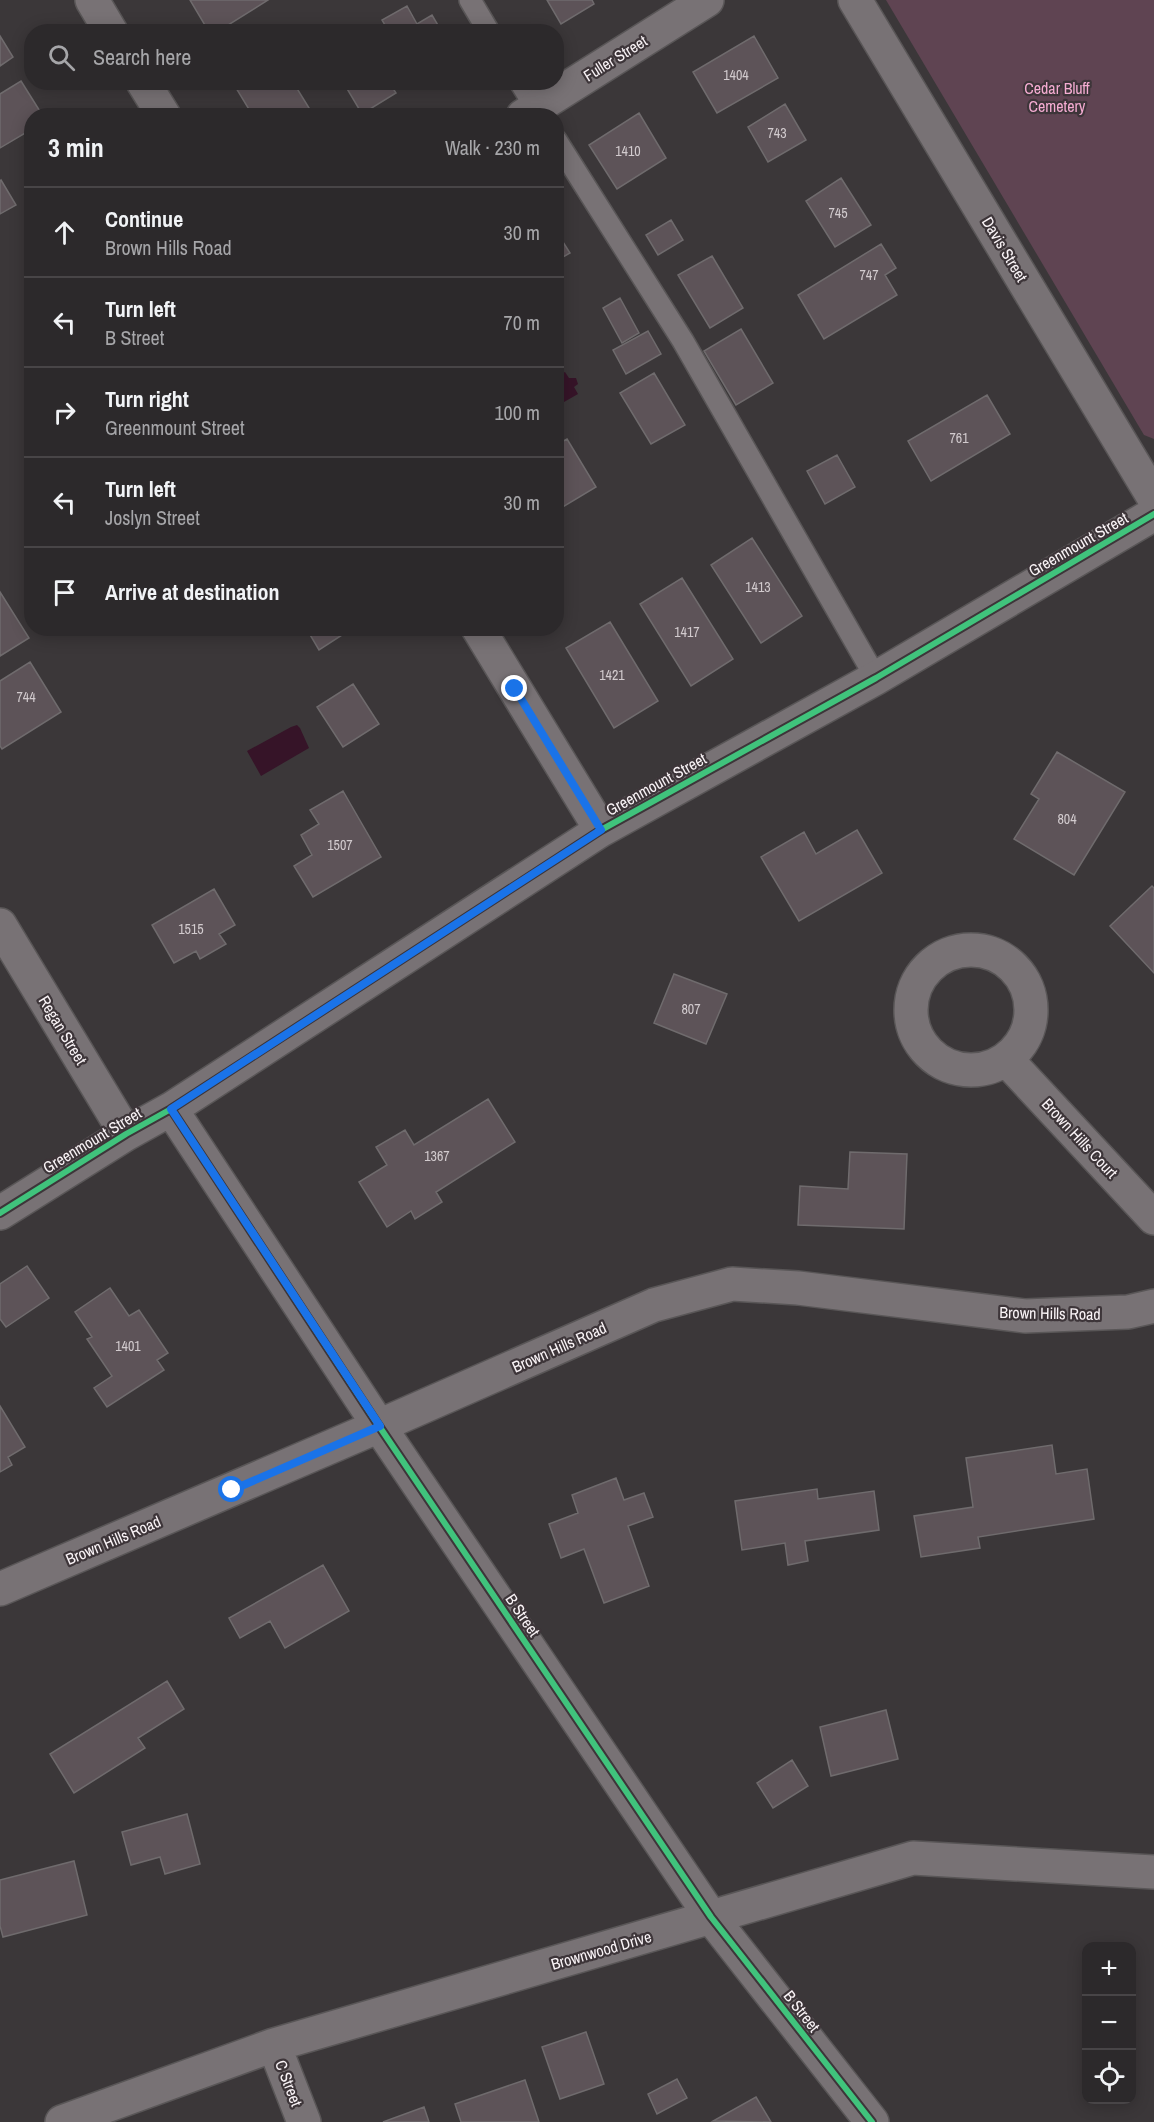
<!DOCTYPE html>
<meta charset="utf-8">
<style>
body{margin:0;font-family:"Archivo Narrow",sans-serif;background:#343133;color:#f1f3f6}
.controls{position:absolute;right:18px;bottom:18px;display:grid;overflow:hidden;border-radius:12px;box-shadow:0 3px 15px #0003}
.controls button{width:54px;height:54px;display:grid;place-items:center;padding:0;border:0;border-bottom:2px solid #484547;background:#2c292b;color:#f1f3f6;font:30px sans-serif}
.stop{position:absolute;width:18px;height:18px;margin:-14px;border:4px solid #1a73e8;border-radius:50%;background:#fff}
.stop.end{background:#1a73e8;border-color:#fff;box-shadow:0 2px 6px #0008}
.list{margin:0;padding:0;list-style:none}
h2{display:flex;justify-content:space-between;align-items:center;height:78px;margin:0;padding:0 24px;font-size:26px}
h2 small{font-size:20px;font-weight:400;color:#a6a6a9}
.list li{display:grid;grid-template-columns:39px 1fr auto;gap:18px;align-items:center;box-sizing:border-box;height:90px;padding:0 24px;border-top:2px solid #484547}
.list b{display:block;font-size:22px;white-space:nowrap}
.list p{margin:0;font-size:20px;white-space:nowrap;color:#a6a6a9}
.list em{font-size:20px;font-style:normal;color:#a6a6a9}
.icon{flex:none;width:33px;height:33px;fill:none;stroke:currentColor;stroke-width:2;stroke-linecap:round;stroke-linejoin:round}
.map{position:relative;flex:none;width:1154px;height:2122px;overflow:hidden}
.search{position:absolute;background:#2c292b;box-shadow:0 3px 15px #0003;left:24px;top:24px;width:540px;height:66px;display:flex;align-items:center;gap:15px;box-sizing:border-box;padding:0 21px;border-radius:24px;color:#a6a6a9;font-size:22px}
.panel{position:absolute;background:#2c292b;box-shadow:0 3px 15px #0003;left:24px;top:108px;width:540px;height:528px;border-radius:24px}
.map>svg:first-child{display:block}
.green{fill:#5f4452}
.water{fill:#361428}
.building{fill:#5d5358;stroke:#6f6b6d;stroke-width:1.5}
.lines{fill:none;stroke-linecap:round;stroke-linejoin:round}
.lane-casing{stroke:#595657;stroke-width:24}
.street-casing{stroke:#595657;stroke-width:36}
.lane{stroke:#787275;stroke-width:21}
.street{stroke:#787275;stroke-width:33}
.cycleway-casing{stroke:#3d3539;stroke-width:10}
.cycleway{stroke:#40c37c;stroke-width:6}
.route{stroke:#1a73e8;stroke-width:8}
.labels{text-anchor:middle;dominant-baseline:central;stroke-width:4.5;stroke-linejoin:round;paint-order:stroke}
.number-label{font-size:14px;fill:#d2cbce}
.street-label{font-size:16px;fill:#f9f3f6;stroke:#3d3539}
.park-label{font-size:16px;fill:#f5acd2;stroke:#3d3539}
</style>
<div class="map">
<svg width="1154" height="2122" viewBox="0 0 1154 2122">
<rect width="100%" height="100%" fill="#3b3739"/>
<!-- green -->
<path class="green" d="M 886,0 L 1154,0 L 1154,439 L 1144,435 Z"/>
<!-- water -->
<path class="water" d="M 565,372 L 569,378 L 576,378 L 578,384 L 574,387 L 578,394 L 557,406 L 557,376 Z
M 297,725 L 300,728 L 309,748 L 261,776 L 247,751 L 291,727 Z"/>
<!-- building -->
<path class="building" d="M 190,0 L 268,0 L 217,32 L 209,32 Z
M 547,0 L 592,0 L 594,4 L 561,24 Z
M 407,6 L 417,24 L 432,15 L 442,32 L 389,32 L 382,20 Z
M 0,36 L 13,57 L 0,66 Z
M 754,36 L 778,78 L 717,113 L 693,72 Z
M 21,81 L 43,116 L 32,116 L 32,129 L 0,148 L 0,94 Z
M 244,82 L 293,82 L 314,116 L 253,116 L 236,88 Z
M 343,82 L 389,82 L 396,93 L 362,114 Z
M 785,104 L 806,140 L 768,162 L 748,127 Z
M 639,113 L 666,158 L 617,189 L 589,145 Z
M 841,178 L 871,225 L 835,247 L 806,201 Z
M 1,180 L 16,205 L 0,214 L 0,181 Z
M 671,220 L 683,240 L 658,255 L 646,235 Z
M 556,231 L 570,253 L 556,261 Z
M 881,244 L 896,268 L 885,275 L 897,295 L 824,339 L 798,295 Z
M 712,256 L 743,308 L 710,328 L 678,275 Z
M 620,298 L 639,333 L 622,343 L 603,308 Z
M 741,329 L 773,383 L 736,405 L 704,351 Z
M 648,331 L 661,354 L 626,374 L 613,350 Z
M 654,373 L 685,425 L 651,444 L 620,393 Z
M 987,395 L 1010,434 L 931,481 L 908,441 Z
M 567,439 L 596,487 L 556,511 L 556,445 Z
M 837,455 L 855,487 L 825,504 L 807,471 Z
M 752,538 L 802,616 L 761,643 L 711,565 Z
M 682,578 L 733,659 L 691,686 L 640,604 Z
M 0,592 L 29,638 L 0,656 Z
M 610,622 L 658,701 L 614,728 L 566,648 Z
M 306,628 L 353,628 L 319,650 Z
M 30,662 L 61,712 L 2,749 L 0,746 L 0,681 Z
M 353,684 L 379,724 L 343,747 L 317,707 Z
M 1057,752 L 1125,792 L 1074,875 L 1014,839 L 1039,799 L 1031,794 Z
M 343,791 L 381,857 L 313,897 L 294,866 L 312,855 L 301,835 L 319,824 L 310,810 Z
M 857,830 L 882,873 L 799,921 L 761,857 L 804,832 L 816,854 Z
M 1152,886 L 1154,888 L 1154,973 L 1110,926 Z
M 214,889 L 235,925 L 219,934 L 226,944 L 200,959 L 196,951 L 174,963 L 152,925 Z
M 674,974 L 727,994 L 706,1044 L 654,1023 Z
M 488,1099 L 515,1142 L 436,1192 L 442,1202 L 415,1219 L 411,1211 L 387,1227 L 359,1182 L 387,1165 L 376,1147 L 405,1130 L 414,1145 Z
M 850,1152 L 907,1154 L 904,1229 L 798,1225 L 800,1186 L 848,1189 Z
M 27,1266 L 49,1298 L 6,1327 L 0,1319 L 0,1284 Z
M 110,1288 L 129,1316 L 139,1310 L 168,1353 L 157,1360 L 164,1370 L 107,1407 L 94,1388 L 112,1376 L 87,1339 L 92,1337 L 75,1312 Z
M 0,1406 L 25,1447 L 8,1457 L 12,1465 L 0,1472 Z
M 1052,1445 L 1056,1474 L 1087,1469 L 1094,1519 L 978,1537 L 980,1548 L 921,1557 L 914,1516 L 973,1507 L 966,1458 Z
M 616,1478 L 624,1500 L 644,1493 L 653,1517 L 628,1526 L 649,1586 L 604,1603 L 584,1549 L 561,1558 L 549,1524 L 578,1513 L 572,1495 Z
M 817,1489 L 818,1499 L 874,1491 L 879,1530 L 805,1541 L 808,1561 L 788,1565 L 785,1543 L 742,1550 L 735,1501 Z
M 323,1565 L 349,1611 L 285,1648 L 270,1621 L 240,1638 L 229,1618 Z
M 167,1681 L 184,1709 L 138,1738 L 145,1748 L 74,1793 L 50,1754 Z
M 886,1710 L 898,1759 L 831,1776 L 820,1727 Z
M 792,1760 L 808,1786 L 773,1808 L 757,1783 Z
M 187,1814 L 200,1864 L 165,1874 L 160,1857 L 131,1865 L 122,1832 Z
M 74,1861 L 87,1915 L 3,1937 L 0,1926 L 0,1880 Z
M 586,2032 L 604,2084 L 560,2099 L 542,2047 Z
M 677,2079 L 687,2098 L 657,2114 L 648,2094 Z
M 525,2080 L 539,2122 L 461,2122 L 455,2104 Z
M 756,2097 L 771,2122 L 713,2121 Z
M 424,2107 L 429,2122 L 383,2122 Z"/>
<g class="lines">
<defs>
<path id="lane" d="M 470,0 L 489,32
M 520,82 L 541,116
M 556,140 L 683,341 L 876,678"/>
<path id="street" d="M 92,0 L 111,32
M 855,0 L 1154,498
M 143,82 L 164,116
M 523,116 L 707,0
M 478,628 L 601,830
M 0,925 L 126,1134
M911 1010a60 60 0 1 1 120 0a60 60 0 1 1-120 0Z
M 1006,1059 L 1154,1218
M 171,1109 L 379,1426 L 711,1917 L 872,2122
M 0,1213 L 126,1134 L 171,1109 L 601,830 L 876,678 L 1154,514
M 0,1589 L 379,1426 L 654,1305 L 732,1284 L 798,1288 L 1025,1316 L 1128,1312 L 1154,1306
M 274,2045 L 304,2122
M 62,2122 L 274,2045 L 913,1858 L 1154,1872"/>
</defs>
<!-- lane casing -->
<use href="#lane" class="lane-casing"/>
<!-- street casing -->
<use href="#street" class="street-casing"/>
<!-- lane -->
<use href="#lane" class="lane"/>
<!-- street -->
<use href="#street" class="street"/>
<defs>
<path id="cycleway" d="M 171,1109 L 379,1426 L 711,1917 L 872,2122
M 0,1213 L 126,1134 L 171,1109 L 601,830 L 876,678 L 1154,514"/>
</defs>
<!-- cycleway casing -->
<use href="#cycleway" class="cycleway-casing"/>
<!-- cycleway -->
<use href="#cycleway" class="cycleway"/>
</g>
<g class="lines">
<!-- route -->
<path class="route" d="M 232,1490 L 380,1426 L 171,1109 L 601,830 L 515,689"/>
</g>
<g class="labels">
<!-- number labels -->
<g class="number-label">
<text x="736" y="75">1404</text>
<text x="777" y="133">743</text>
<text x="628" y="151">1410</text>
<text x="838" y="213">745</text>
<text x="869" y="275">747</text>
<text x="959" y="438">761</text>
<text x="758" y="587">1413</text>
<text x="687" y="632">1417</text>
<text x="612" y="675">1421</text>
<text x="26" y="697">744</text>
<text x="1067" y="819">804</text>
<text x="340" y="845">1507</text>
<text x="191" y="929">1515</text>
<text x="691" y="1009">807</text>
<text x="437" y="1156">1367</text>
<text x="128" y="1346">1401</text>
</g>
<!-- street labels -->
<g class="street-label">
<text transform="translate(615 58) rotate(-32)">Fuller Street</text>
<text transform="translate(1005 249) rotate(59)">Davis Street</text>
<text transform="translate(1078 544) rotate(-30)">Greenmount Street</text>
<text transform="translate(656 784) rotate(-29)">Greenmount Street</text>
<text transform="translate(63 1030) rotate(59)">Regan Street</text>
<text transform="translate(1080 1138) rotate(47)">Brown Hills Court</text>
<text transform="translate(92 1140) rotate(-31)">Greenmount Street</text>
<text transform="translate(1050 1313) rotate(1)">Brown Hills Road</text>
<text transform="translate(559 1347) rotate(-24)">Brown Hills Road</text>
<text transform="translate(113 1540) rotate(-23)">Brown Hills Road</text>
<text transform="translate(523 1615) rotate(56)">B Street</text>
<text transform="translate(601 1950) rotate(-16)">Brownwood Drive</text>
<text transform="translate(802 2011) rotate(52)">B Street</text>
<text transform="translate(289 2083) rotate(69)">C Street</text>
</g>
<!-- park labels -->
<g class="park-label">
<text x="1057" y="88">Cedar Bluff<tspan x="1057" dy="18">Cemetery</tspan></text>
</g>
</g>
</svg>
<div class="controls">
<button>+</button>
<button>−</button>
<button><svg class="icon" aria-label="locate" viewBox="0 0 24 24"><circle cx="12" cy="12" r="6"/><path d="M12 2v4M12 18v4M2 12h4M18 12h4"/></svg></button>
</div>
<div class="stop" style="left:232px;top:1490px"></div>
<div class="stop end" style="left:515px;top:689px"></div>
<div class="search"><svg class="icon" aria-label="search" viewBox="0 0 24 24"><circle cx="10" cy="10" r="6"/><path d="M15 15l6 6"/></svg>Search here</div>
<section class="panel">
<h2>3 min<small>Walk · 230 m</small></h2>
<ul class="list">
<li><svg class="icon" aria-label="ahead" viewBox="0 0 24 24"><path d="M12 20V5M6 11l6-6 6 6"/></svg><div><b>Continue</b><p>Brown Hills Road</p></div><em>30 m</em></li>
<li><svg class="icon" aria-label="left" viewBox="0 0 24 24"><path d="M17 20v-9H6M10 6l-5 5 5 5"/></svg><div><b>Turn left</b><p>B Street</p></div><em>70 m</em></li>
<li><svg class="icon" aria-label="right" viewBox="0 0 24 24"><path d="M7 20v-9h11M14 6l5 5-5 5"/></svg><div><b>Turn right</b><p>Greenmount Street</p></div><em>100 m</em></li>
<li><svg class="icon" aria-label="left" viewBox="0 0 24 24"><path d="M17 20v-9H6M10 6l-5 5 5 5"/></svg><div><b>Turn left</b><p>Joslyn Street</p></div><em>30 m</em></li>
<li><svg class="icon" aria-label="arrive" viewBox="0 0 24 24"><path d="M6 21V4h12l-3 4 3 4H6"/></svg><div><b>Arrive at destination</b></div></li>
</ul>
</section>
</div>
